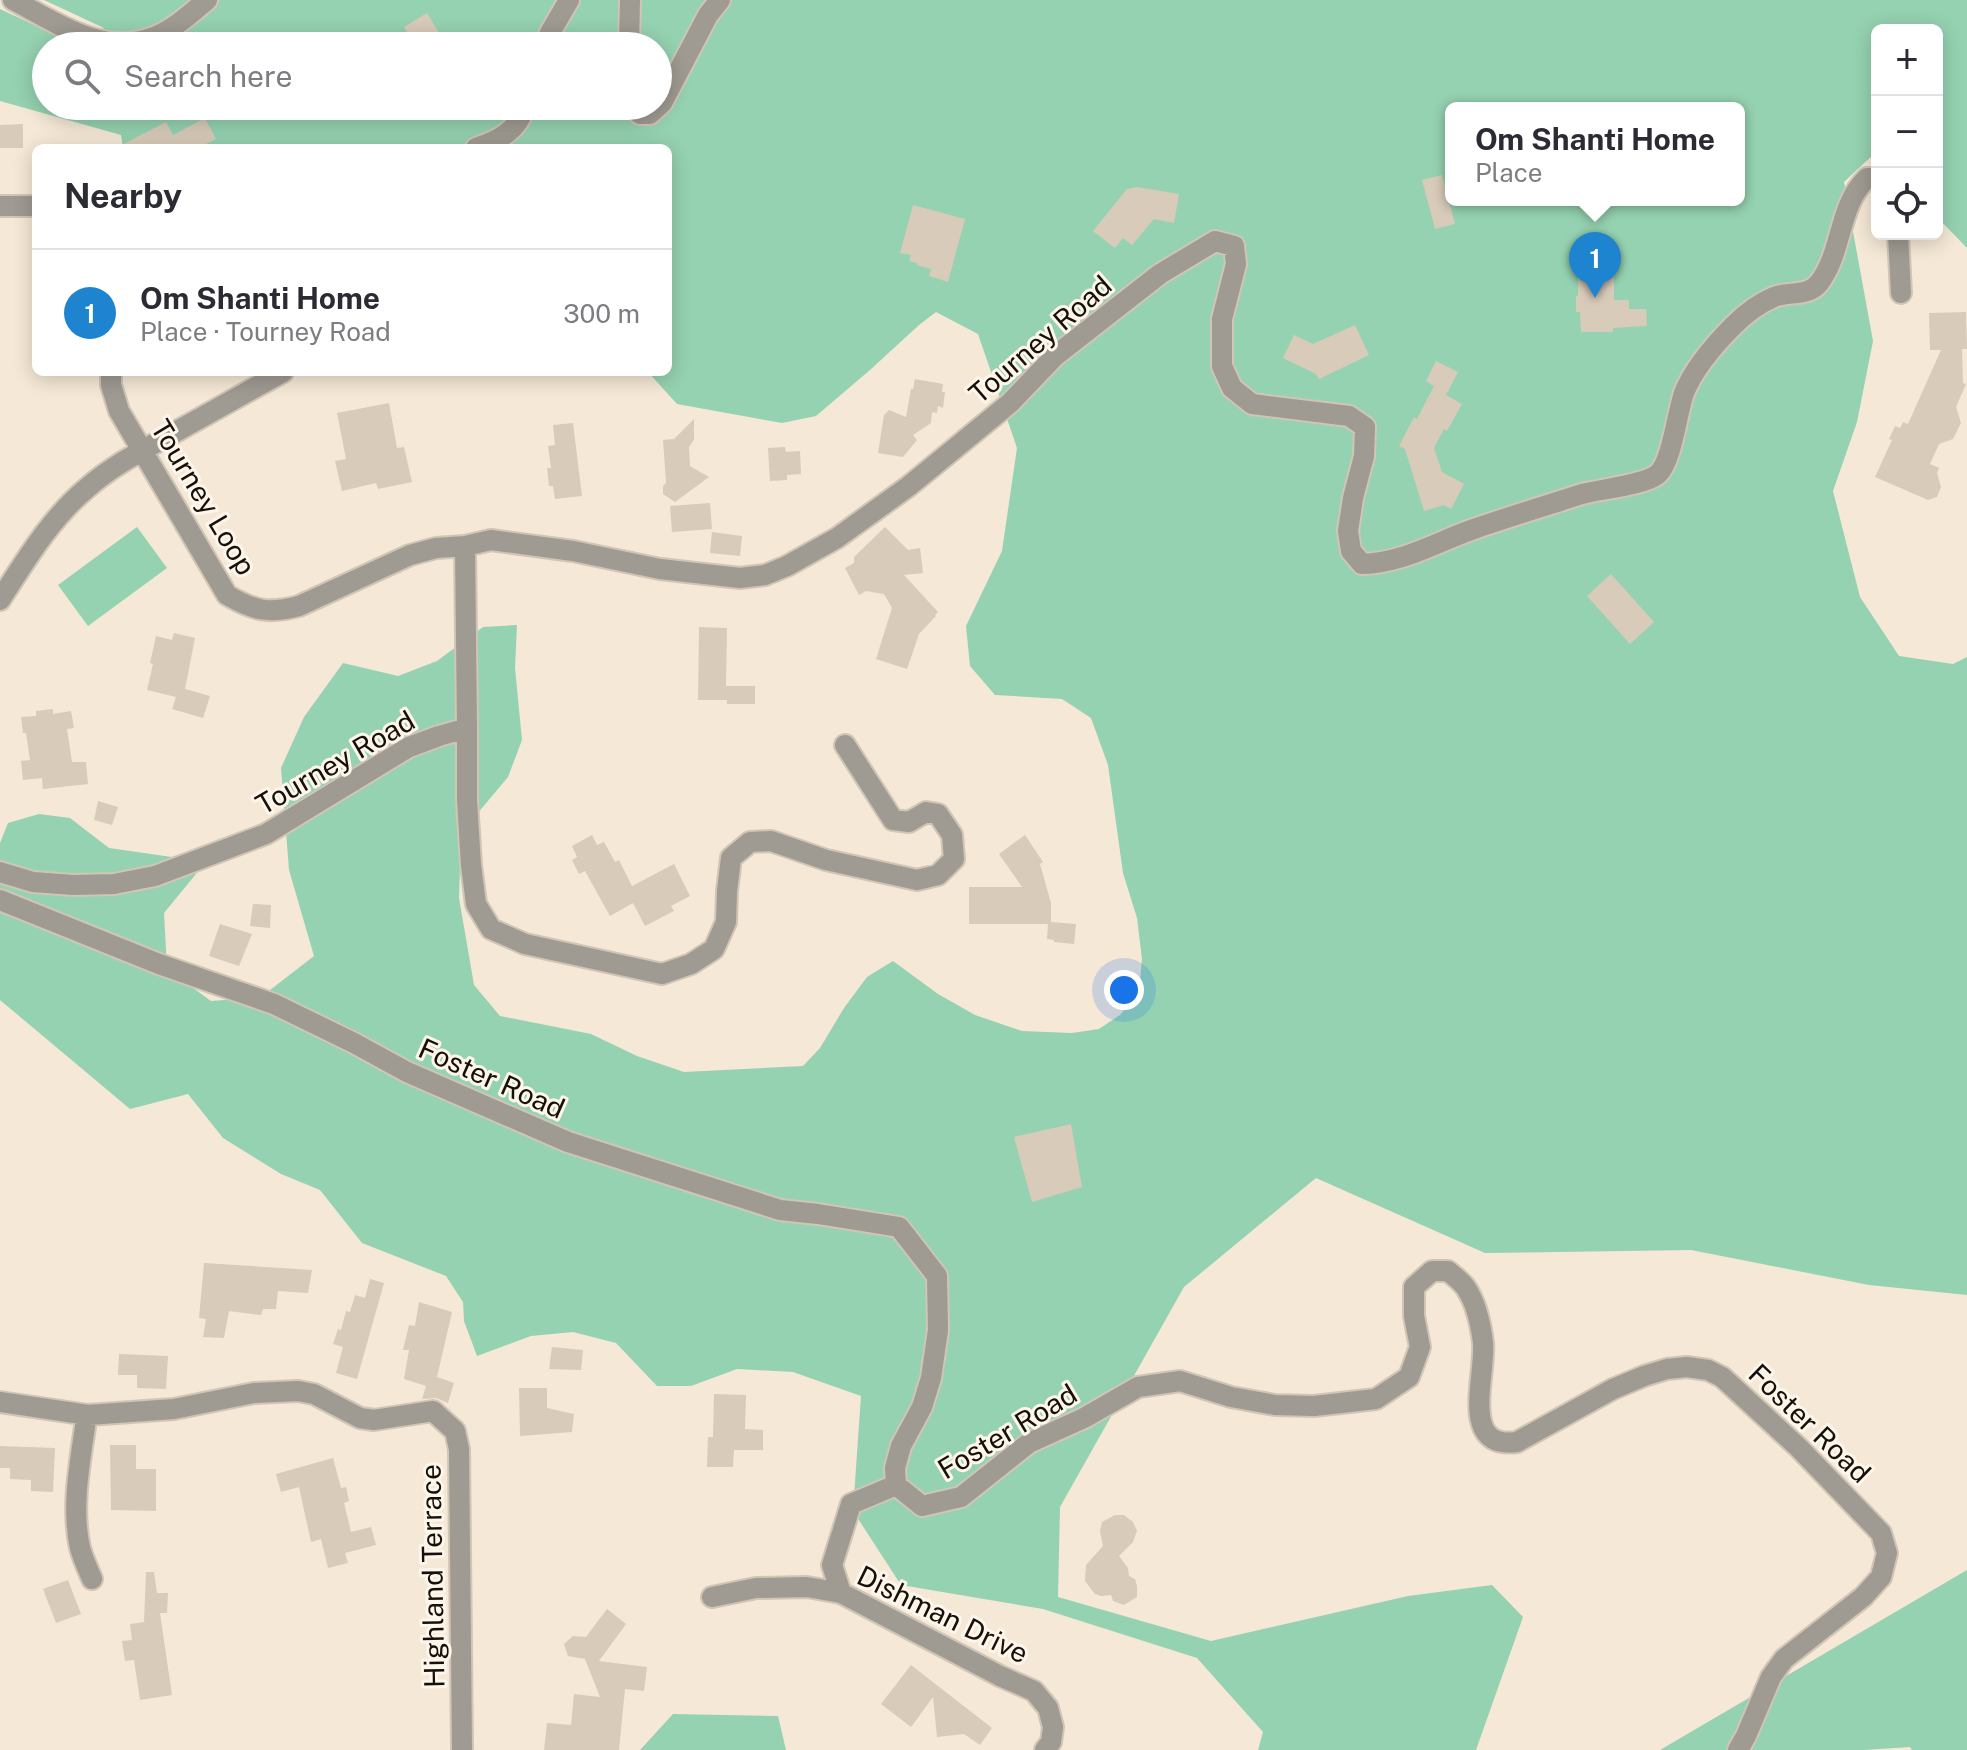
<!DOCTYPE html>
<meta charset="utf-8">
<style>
body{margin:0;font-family:"Public Sans",sans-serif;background:#f7f7f7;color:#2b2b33}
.controls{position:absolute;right:24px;top:24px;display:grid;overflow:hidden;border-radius:12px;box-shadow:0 4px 20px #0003}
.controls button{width:72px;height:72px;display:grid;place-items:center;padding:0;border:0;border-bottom:2px solid #e1e1e2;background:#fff;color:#2b2b33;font:40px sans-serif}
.you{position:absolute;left:1124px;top:990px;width:28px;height:28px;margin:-20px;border:6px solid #fff;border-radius:50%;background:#1a73e8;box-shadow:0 0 0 12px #1a73e833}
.badge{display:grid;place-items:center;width:52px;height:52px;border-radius:50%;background:#1e84cf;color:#fff;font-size:26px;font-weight:700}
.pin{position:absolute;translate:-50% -66px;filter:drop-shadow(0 2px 4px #0008)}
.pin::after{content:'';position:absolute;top:42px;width:28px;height:24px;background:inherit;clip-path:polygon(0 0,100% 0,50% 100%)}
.popup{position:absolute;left:1445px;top:102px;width:300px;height:104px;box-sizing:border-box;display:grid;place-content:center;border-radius:12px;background:#fff;filter:drop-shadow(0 2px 6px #0005);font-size:26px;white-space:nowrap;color:#7c7c81}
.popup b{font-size:30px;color:#2b2b33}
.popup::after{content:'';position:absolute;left:50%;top:100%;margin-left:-16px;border:16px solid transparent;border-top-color:#fff}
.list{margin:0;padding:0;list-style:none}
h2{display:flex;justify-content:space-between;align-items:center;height:104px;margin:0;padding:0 32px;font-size:34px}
h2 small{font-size:26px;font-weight:400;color:#7c7c81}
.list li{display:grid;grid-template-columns:52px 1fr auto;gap:24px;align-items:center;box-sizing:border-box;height:128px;padding:0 32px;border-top:2px solid #e1e1e2}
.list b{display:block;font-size:30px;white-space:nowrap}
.list p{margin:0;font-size:26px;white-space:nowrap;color:#7c7c81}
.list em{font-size:26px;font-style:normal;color:#7c7c81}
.icon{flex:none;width:44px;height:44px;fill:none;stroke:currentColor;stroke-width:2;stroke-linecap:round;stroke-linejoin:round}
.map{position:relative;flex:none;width:1967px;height:1750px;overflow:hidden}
.search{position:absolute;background:#fff;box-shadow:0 4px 20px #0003;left:32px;top:32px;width:640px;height:88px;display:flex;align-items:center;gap:20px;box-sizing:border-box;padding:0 28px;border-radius:44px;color:#7c7c81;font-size:30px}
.panel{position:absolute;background:#fff;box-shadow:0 4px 20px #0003;left:32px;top:144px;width:640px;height:232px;border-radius:12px}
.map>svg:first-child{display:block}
.green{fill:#95d2b1;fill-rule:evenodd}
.building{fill:#d8cbb9}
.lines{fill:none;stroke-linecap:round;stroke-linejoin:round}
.street-casing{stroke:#d1c5b5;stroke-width:24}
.street{stroke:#9f9a92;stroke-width:20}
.labels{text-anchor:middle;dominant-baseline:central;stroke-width:6;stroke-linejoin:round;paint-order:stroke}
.street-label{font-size:28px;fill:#15100a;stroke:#fef6eb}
</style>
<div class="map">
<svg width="1967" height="1750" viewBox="0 0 1967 1750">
<rect width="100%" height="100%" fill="#f5e8d6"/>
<!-- green -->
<path class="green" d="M 44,0 L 1967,0 L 1967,248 L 1937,217 L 1937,30 L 1877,30 L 1877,154 L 1875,153 L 1844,182 L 1873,341 L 1857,422 L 1833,491 L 1860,597 L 1899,656 L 1953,664 L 1967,657 L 1967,1295 L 1869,1285 L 1691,1250 L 1485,1253 L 1316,1178 L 1184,1287 L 1060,1507 L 1058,1597 L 1211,1641 L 1408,1596 L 1492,1585 L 1523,1617 L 1476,1750 L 1258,1750 L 1263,1732 L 1197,1658 L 1043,1609 L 901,1585 L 853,1511 L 861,1396 L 793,1372 L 737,1369 L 691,1386 L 657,1386 L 616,1343 L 573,1332 L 531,1336 L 477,1356 L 464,1321 L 463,1302 L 446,1276 L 362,1243 L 320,1190 L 281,1174 L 223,1138 L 188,1094 L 130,1109 L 0,1000 L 0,843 L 8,823 L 39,814 L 70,818 L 109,848 L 186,859 L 196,874 L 164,913 L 167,969 L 211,1001 L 261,997 L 314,956 L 289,870 L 281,768 L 304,717 L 343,663 L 398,676 L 437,661 L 483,627 L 517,625 L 515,668 L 522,740 L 508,777 L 461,833 L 459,898 L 474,985 L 500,1016 L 591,1034 L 637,1056 L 684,1072 L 803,1066 L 820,1048 L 844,1008 L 867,977 L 893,961 L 938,994 L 975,1015 L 1022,1031 L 1072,1033 L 1099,1029 L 1120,1015 L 1139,992 L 1142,959 L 1137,918 L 1123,873 L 1108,765 L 1091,718 L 1062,699 L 995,695 L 970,666 L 966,626 L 1002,551 L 1017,448 L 978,334 L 936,312 L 919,325 L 870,370 L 816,416 L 782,423 L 677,404 L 648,372 L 668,372 L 668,148 L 123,148 L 121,135 L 0,101 L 0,9 L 80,46 L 46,46 L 46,106 L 658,106 L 658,46 L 85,46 L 104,28 ZM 1451,108 L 1739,108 L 1739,200 L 1451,200 Z
M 137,527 L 167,568 L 88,626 L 58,585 Z
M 1967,1570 L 1967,1750 L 1912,1750 L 1910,1747 L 1864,1750 L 1660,1750 Z
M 673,1714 L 778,1716 L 786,1750 L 640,1750 Z"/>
<!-- building -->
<path class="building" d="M 427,13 L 447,46 L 416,46 L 404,27 Z
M 205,118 L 216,139 L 198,148 L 116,148 L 166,122 L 173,135 Z
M 23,124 L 23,148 L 0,148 L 0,125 Z
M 1442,175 L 1455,224 L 1435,229 L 1422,180 Z
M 1137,187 L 1179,194 L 1174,223 L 1154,219 L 1132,245 L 1123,238 L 1115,248 L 1093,231 L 1127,189 Z
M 913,205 L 965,219 L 948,282 L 929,276 L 931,269 L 917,265 L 917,263 L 909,261 L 911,255 L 900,253 Z
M 1614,264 L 1614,300 L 1629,300 L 1629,309 L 1646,309 L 1647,326 L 1613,328 L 1613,332 L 1581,332 L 1580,312 L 1576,312 L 1576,296 L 1578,296 L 1578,265 Z
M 1966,312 L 1967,349 L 1962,349 L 1963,383 L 1966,384 L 1956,407 L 1961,423 L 1953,439 L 1939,444 L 1930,464 L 1939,468 L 1937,473 L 1941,487 L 1937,497 L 1928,500 L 1875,477 L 1892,440 L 1889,439 L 1895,426 L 1900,428 L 1903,422 L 1908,424 L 1941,350 L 1930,350 L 1929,313 Z
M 1355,325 L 1369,355 L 1319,379 L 1316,374 L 1283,358 L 1294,335 L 1313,344 Z
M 1436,361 L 1458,372 L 1446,395 L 1462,404 L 1447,431 L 1444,429 L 1434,448 L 1442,472 L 1464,484 L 1451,509 L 1444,505 L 1424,511 L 1405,449 L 1399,446 L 1414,417 L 1417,419 L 1434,386 L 1426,381 Z
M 915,379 L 943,384 L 942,392 L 945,392 L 943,408 L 938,406 L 937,413 L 932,412 L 931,423 L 913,435 L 917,440 L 903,457 L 878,453 L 884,415 L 889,410 L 906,417 L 911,389 L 913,389 Z
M 389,403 L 397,448 L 404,447 L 412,482 L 378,489 L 376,483 L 342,491 L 335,461 L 346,459 L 337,413 Z
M 694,419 L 694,440 L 689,447 L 690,466 L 709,477 L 675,502 L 663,494 L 663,486 L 666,483 L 663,440 L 674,439 Z
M 573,423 L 582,496 L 555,499 L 553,486 L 549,486 L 547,468 L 551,468 L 548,446 L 555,445 L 553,425 Z
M 785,447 L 786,452 L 800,451 L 801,474 L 787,475 L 787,480 L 770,481 L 768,448 Z
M 710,503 L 712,529 L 672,532 L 670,506 Z
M 885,527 L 908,550 L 920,548 L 923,573 L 904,575 L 938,612 L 935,615 L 936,616 L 919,634 L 907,669 L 876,659 L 892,608 L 884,594 L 866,591 L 859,595 L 845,568 L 854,563 L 854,557 Z
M 712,532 L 742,536 L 740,556 L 710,553 Z
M 1611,574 L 1654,622 L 1630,644 L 1587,596 Z
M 699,627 L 727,628 L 726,686 L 755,686 L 755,704 L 727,704 L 727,700 L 698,700 Z
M 174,633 L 195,638 L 185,689 L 210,696 L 203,718 L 172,709 L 176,697 L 147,690 L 153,664 L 150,663 L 156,636 L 172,640 Z
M 53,709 L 53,714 L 71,711 L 74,728 L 67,729 L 72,762 L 86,762 L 88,784 L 43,789 L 42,778 L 23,780 L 21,761 L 30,760 L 26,733 L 23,733 L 21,717 L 36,716 L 36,711 Z
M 98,801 L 118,807 L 112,825 L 94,820 Z
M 592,835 L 597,845 L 604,842 L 615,862 L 619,860 L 632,886 L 674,864 L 690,896 L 671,906 L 674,911 L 645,926 L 633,903 L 610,916 L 585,871 L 579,874 L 572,860 L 577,857 L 572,846 Z
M 1025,835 L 1043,862 L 1040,864 L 1051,903 L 1051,922 L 1076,924 L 1074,944 L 1054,942 L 1054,940 L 1047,939 L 1048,924 L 969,924 L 969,887 L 1022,887 L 999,854 Z
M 253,904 L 271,905 L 270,928 L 250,926 Z
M 220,924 L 252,934 L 239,966 L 209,956 Z
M 1071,1124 L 1082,1187 L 1032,1202 L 1014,1137 Z
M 204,1263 L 312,1270 L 308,1293 L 278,1291 L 276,1309 L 263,1309 L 261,1315 L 229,1311 L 224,1338 L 203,1337 L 206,1319 L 199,1318 Z
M 370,1279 L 384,1283 L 357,1379 L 336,1373 L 343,1347 L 333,1344 L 338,1329 L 341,1330 L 346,1311 L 350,1312 L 355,1295 L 365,1298 Z
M 419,1302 L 452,1312 L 437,1377 L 454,1383 L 448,1403 L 436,1398 L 422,1399 L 426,1386 L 404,1379 L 409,1350 L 403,1350 L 409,1325 L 415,1326 Z
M 552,1347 L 583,1350 L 581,1370 L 549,1369 Z
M 119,1354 L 168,1356 L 166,1389 L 137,1388 L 137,1375 L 118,1375 Z
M 519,1388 L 547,1388 L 547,1408 L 574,1414 L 572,1432 L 520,1436 Z
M 714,1394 L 746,1395 L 745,1429 L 763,1430 L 763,1450 L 734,1450 L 733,1467 L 707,1467 L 708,1437 L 713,1437 Z
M 110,1445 L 136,1445 L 136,1469 L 156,1469 L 156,1511 L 111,1510 Z
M 0,1446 L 55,1448 L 53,1492 L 31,1491 L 31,1480 L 10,1479 L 10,1468 L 0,1468 Z
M 333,1458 L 341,1488 L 346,1487 L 349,1501 L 344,1503 L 351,1532 L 371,1527 L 376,1545 L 345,1553 L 348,1563 L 328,1568 L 321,1539 L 311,1542 L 299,1487 L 281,1492 L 276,1474 Z
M 1115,1515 L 1124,1515 L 1133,1522 L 1137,1531 L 1133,1542 L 1119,1556 L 1128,1568 L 1129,1576 L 1135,1579 L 1137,1586 L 1137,1597 L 1124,1605 L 1113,1601 L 1111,1595 L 1101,1596 L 1095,1594 L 1085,1581 L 1086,1565 L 1103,1546 L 1100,1531 L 1102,1522 Z
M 146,1572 L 154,1572 L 157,1593 L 168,1593 L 167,1613 L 160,1613 L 172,1695 L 140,1700 L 134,1660 L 125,1661 L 122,1641 L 132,1640 L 130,1624 L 144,1622 Z
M 68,1580 L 81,1614 L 56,1623 L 43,1589 Z
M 607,1609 L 626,1624 L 599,1661 L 647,1667 L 644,1691 L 625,1689 L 619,1750 L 544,1750 L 547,1723 L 571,1725 L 574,1694 L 600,1697 L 585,1659 L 568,1656 L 564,1644 L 573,1636 L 586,1637 Z
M 911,1665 L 992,1728 L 980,1745 L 964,1734 L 937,1737 L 933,1697 L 911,1727 L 881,1704 Z"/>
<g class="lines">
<defs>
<path id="street" d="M 13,0 C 55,22 102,56 151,38 C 172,31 190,14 207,0
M 544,46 L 551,31 L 569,0
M 629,46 L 630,0
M 631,106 L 640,114 L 650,114 L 662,103 L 708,15 L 720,0
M 476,148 C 499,140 518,131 525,106
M 0,206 L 36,206
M 1898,234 L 1901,293
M 111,372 L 111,385 L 119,411 L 227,595 C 254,611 269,614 299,606 L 410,555 L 436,548 L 465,546 L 491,540 L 573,551 L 660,569 L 740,578 L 765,575 L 787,566 L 837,538 L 909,486 L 1010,403 L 1055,356 L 1160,274 L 1215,241 L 1234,246 L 1236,264 L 1222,319 L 1222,366 L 1232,388 L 1252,404 L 1349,416 L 1365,427 L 1364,456 L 1353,498 L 1348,531 L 1351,551 L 1362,564 C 1402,563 1435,543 1471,530 C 1508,517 1545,506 1582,494 C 1601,489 1645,485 1658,474 C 1672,461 1677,413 1684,393 C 1694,368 1715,344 1734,325 C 1745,314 1760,303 1774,297 C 1789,291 1808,297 1819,283 C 1843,252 1838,205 1867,178 L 1877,178
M 0,600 C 26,560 50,519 87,488 C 112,466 141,451 170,435 C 208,414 246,393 283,372
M 467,728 L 467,800 L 471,865 L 476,904 L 491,929 L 525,944 L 662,974 L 691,964 L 714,949 L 726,922 L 727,891 L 731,858 L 750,842 L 771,841 L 826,860 L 917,880 L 938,875 L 954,859 L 952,835 L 938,814 L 926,812 L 909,822 L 893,820 L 845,745
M 0,872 L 33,882 L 73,885 L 114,884 L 155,876 L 266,834 L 409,747 L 439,736 L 467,728 L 465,546
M 0,900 L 159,964 L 274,1004 L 354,1043 L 407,1072 L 568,1142 L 780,1210 L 818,1214 L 899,1227 L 937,1276 L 938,1330 L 931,1378 L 922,1407 L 901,1446 L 895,1468 L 896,1485 L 922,1506 L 961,1497 L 1029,1443 L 1084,1418 L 1138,1387 L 1180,1381 L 1231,1397 L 1275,1405 L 1314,1406 L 1376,1399 L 1409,1377 L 1420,1347 L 1414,1316 L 1414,1287 L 1432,1271 L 1448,1271 C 1454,1276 1462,1282 1466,1288 C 1476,1303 1481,1326 1483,1343 C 1486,1376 1459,1450 1517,1442 L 1613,1389 L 1644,1376 L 1667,1369 L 1687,1367 L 1708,1370 L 1722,1377 L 1733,1387 L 1799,1448 L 1881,1533 L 1887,1553 L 1881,1577 L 1863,1597 L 1784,1659 L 1771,1677 L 1746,1736 L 1738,1750
M 0,1402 L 88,1415 L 174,1409 L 254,1393 L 298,1391 L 314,1394 L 360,1418 L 374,1420 L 433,1411 L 455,1431 L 459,1449 L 462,1750
M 88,1415 L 86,1420 C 80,1462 71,1507 80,1548 C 83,1559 88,1569 92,1579
M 841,1593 L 832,1565 L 851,1504 L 896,1485
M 712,1597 L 756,1588 L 807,1587 L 841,1593 L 1000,1676 L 1034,1691 L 1048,1708 L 1053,1727 L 1051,1742 L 1045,1750"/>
</defs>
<!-- street casing -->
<use href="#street" class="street-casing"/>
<!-- street -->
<use href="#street" class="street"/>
</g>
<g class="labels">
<!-- street labels -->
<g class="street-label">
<text transform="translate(1040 339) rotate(-41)">Tourney Road</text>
<text transform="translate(204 497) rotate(59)">Tourney Loop</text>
<text transform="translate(335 762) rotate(-30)">Tourney Road</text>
<text transform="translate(492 1078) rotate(24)">Foster Road</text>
<text transform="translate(1810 1423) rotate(44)">Foster Road</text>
<text transform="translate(1007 1431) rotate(-31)">Foster Road</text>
<text transform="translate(432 1576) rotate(-91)">Highland Terrace</text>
<text transform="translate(943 1614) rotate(26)">Dishman Drive</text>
</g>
</g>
</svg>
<div class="controls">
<button>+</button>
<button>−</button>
<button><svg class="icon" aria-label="locate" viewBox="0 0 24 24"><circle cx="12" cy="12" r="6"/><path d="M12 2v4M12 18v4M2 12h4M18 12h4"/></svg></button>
</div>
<div class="you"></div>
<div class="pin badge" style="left:1595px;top:298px">1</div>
<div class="popup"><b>Om Shanti Home</b>Place</div>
<div class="search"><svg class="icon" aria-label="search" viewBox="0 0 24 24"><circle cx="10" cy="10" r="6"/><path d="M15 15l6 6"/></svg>Search here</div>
<section class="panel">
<h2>Nearby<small></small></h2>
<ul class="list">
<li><span class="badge">1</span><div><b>Om Shanti Home</b><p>Place · Tourney Road</p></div><em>300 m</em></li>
</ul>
</section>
</div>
